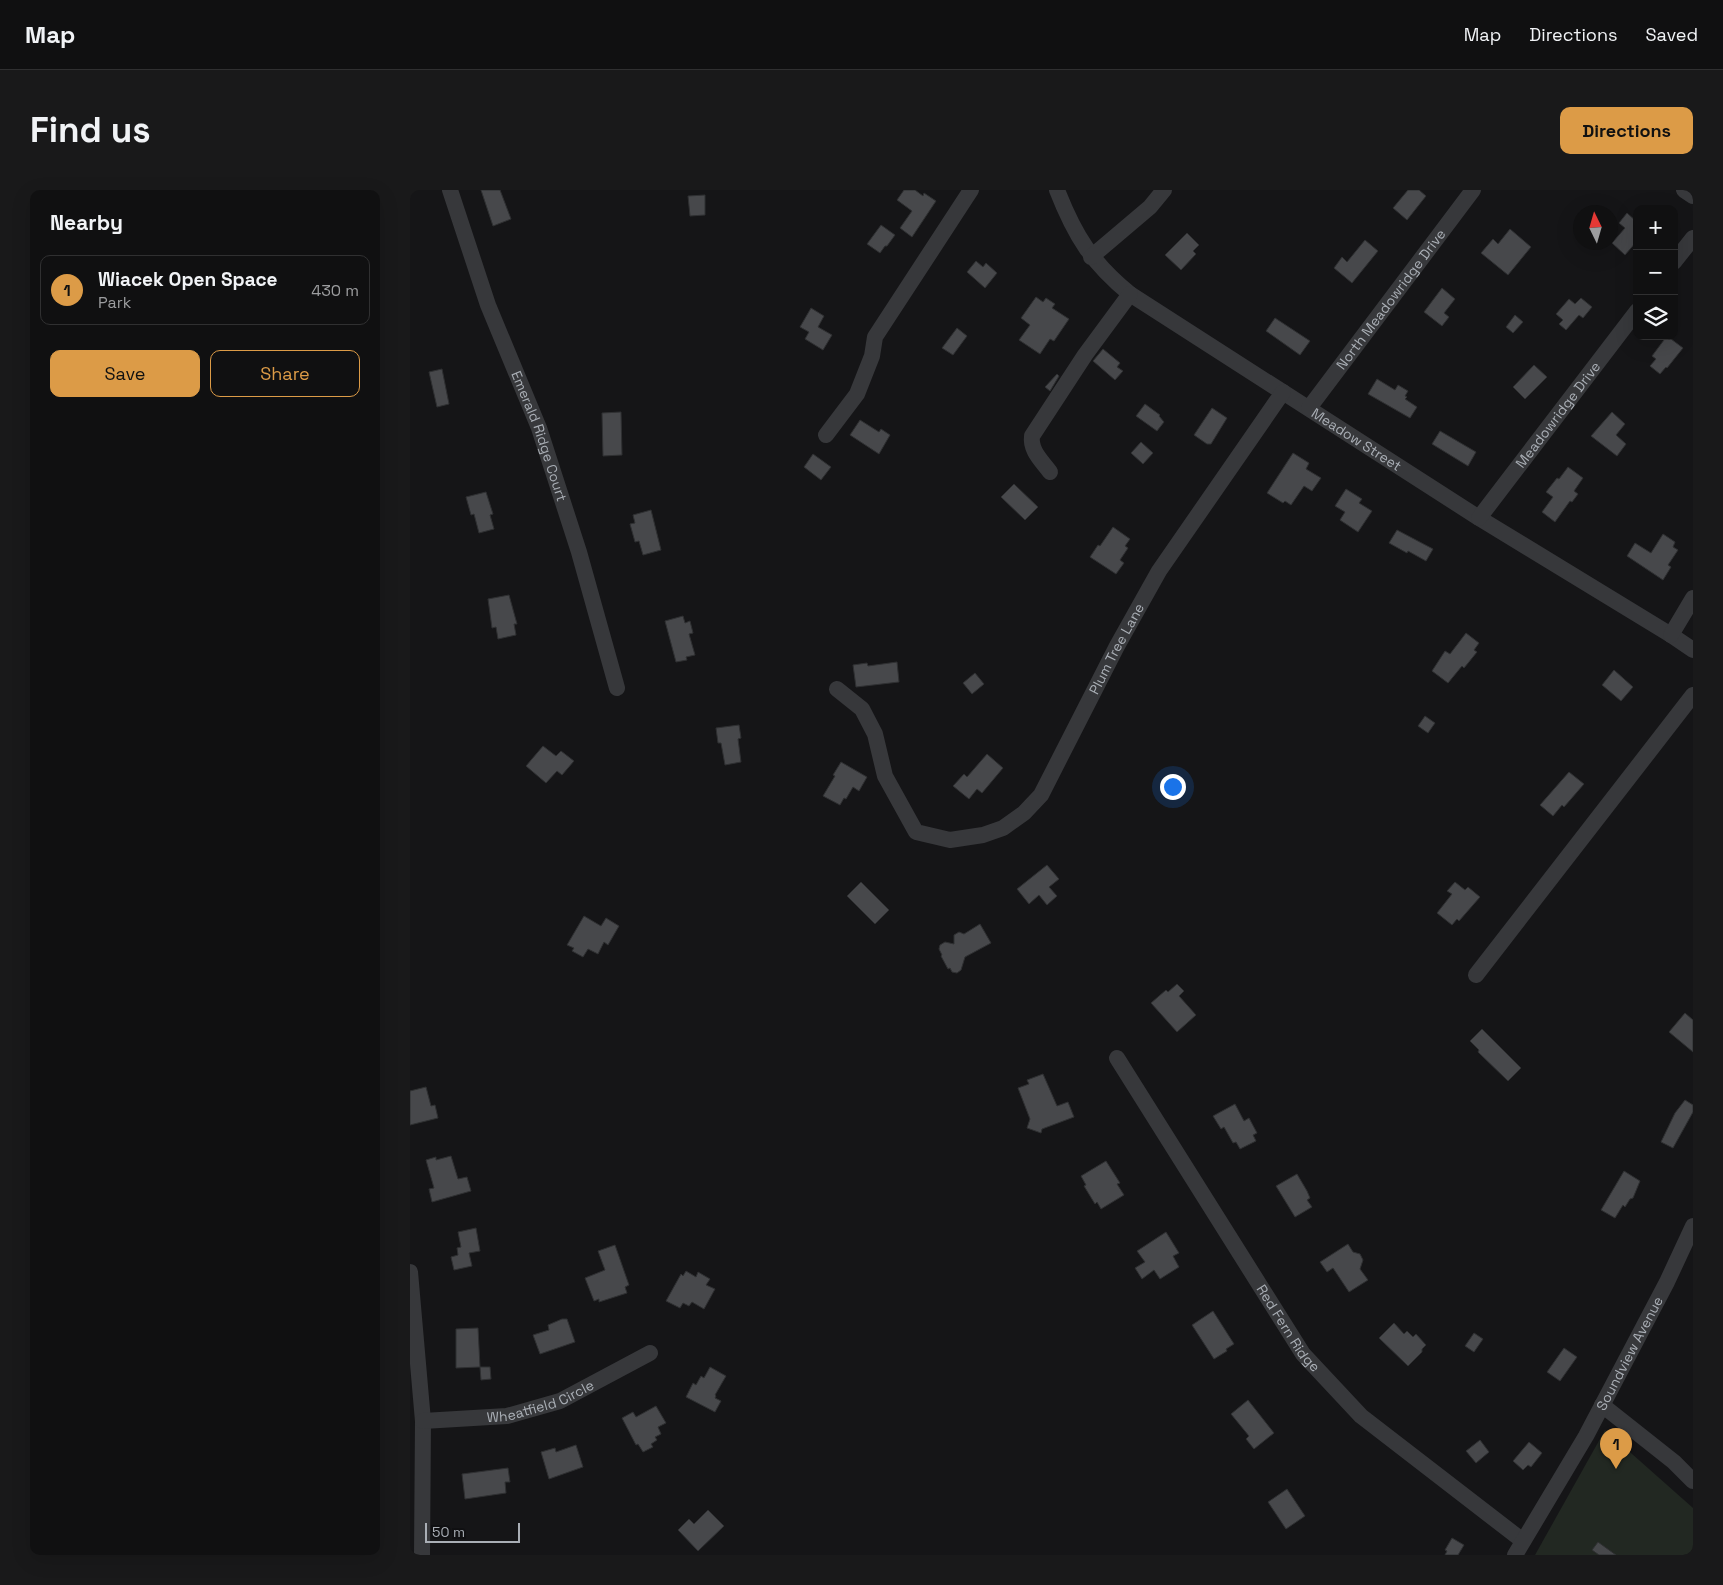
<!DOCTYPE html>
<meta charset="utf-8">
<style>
body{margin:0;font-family:"Space Grotesk",sans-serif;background:#19191a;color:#f1f3f6}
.controls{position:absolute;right:15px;top:15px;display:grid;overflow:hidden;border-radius:10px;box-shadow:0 5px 20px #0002}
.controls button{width:45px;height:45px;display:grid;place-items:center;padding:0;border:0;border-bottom:1px solid #303031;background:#101011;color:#f1f3f6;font:25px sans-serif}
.compass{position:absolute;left:1163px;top:15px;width:45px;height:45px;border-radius:50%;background:#101011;box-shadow:0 5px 20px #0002;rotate:355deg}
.scale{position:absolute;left:15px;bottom:12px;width:95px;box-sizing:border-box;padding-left:5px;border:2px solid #a9aeb5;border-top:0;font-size:14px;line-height:18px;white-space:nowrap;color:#a9aeb5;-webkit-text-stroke:4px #101012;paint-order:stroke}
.you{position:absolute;left:762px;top:596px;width:18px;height:18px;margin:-12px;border:4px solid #fff;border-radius:50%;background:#1a73e8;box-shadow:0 0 0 8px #1a73e833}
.badge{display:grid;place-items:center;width:32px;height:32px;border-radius:50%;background:#dc9b47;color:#111;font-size:16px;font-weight:700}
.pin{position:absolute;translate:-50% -41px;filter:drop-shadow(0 1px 2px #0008)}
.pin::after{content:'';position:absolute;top:26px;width:18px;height:15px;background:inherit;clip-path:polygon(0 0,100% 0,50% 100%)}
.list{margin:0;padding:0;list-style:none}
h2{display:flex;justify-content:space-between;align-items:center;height:65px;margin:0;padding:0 20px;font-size:21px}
h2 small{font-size:16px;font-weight:400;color:#9c9d9f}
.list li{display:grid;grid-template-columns:32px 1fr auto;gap:15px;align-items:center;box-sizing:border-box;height:70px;margin:0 10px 10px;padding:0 10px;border:1px solid #303031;border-radius:10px}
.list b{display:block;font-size:19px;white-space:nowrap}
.list p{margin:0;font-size:16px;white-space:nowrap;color:#9c9d9f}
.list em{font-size:16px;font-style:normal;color:#9c9d9f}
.actions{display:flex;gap:10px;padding:15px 20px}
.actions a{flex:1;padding:11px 0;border:1px solid #dc9b47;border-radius:10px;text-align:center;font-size:18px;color:#dc9b47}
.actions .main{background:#dc9b47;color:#111}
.icon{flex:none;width:28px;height:28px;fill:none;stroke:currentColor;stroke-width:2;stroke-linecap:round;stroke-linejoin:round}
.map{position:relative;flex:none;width:1283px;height:1365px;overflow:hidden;border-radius:10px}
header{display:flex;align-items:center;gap:30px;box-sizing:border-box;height:70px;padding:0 25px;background:#101011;border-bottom:1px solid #303031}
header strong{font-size:24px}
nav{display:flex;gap:28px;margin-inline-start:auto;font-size:18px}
.intro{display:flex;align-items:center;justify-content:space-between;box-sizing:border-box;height:120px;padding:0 30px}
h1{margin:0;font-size:35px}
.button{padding:12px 22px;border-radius:10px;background:#dc9b47;color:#111;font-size:18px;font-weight:700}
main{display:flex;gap:30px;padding:0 30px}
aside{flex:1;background:#101011;border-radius:10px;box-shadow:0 5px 20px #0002}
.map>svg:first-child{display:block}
.green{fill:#222822}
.building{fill:#47484b;stroke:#2f3032}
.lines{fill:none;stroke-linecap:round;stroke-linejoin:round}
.minor{stroke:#37383b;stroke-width:16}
.labels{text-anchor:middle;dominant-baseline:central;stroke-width:5;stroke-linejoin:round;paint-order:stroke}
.street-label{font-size:14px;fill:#a9aeb5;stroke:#101012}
</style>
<header>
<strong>Map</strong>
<nav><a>Map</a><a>Directions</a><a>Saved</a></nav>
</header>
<div class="intro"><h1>Find us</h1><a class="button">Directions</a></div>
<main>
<aside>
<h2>Nearby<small></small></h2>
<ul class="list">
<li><span class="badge">1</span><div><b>Wiacek Open Space</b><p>Park</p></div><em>430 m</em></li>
</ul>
<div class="actions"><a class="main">Save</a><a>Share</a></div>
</aside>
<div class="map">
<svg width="1283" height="1365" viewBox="0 0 1283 1365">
<rect width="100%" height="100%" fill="#151517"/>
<!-- green -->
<path class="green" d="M 1195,1240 L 1283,1318 L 1283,1365 L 1125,1365 Z"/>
<!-- building -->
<path class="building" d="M 71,0 L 90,0 L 101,29 L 83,36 Z
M 494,0 L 505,0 L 513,6 L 514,3 L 526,11 L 502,47 L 490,38 L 502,21 L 487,10 Z
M 998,0 L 1009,0 L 1016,6 L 997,30 L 983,18 Z
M 295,5 L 295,25 L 280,26 L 278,6 Z
M 1217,23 L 1227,32 L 1227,51 L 1215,65 L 1202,53 L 1215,38 L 1209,33 Z
M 471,35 L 485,45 L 477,56 L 475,56 L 470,63 L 457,54 Z
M 1100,39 L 1121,57 L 1098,85 L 1071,63 L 1083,49 L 1088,54 Z
M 777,43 L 789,55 L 783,61 L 786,64 L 771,80 L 755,65 Z
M 955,50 L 968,61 L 942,93 L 924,78 L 932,67 L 937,72 Z
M 566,71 L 573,77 L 576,73 L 587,83 L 575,98 L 557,82 Z
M 1032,98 L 1045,109 L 1034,123 L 1039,127 L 1032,136 L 1014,122 Z
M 626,107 L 633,112 L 636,108 L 645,114 L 642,118 L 659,129 L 644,151 L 640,149 L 630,164 L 609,150 L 620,135 L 611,128 Z
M 1171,108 L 1182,117 L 1173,128 L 1169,125 L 1156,140 L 1149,134 L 1153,130 L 1146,124 L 1159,109 L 1165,114 Z
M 401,118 L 414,126 L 408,137 L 422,145 L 413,160 L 395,149 L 399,142 L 390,137 Z
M 1105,125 L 1113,132 L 1103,143 L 1096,137 Z
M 865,128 L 900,151 L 890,165 L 856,141 Z
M 547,138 L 557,146 L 543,165 L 532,158 Z
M 1257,146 L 1273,158 L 1257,178 L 1256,177 L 1250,184 L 1240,176 L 1246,169 L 1242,166 Z
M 693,159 L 710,173 L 707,177 L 713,181 L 705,190 L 683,171 Z
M 1124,175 L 1137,187 L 1115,209 L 1103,197 Z
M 32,179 L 39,214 L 27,217 L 19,182 Z
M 647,184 L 649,186 L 640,201 L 635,197 Z
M 967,189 L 985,200 L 988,195 L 998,201 L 995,206 L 997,207 L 995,209 L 1007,217 L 1000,228 L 958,204 Z
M 735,214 L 750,225 L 749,226 L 754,232 L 747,241 L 726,226 Z
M 802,218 L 817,228 L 801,254 L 797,254 L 784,245 Z
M 211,222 L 212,265 L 193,266 L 192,223 Z
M 1202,222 L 1215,234 L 1206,245 L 1216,254 L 1207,266 L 1181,246 Z
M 450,230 L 469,242 L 471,239 L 480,245 L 469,264 L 440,245 Z
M 1030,241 L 1066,262 L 1058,276 L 1022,254 Z
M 731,252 L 743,263 L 733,274 L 721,263 Z
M 883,263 L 899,273 L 896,279 L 911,288 L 902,301 L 894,296 L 881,315 L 875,311 L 873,313 L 857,303 Z
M 403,264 L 421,277 L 411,290 L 394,277 Z
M 1158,277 L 1173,288 L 1164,301 L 1168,304 L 1162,312 L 1160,311 L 1145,332 L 1132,322 L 1143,307 L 1136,302 L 1147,288 L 1149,289 Z
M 604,294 L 628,317 L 615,330 L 591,307 Z
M 936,299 L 952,309 L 949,313 L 962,321 L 948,342 L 930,330 L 935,322 L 925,316 Z
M 76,302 L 83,324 L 80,325 L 84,339 L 69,343 L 64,324 L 61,325 L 56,307 Z
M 241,320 L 251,360 L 233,365 L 229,351 L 225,352 L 220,334 L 225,333 L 223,325 Z
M 703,337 L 720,349 L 715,356 L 718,358 L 710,370 L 714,373 L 706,384 L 680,367 L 688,355 L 690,356 Z
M 987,340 L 1023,359 L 1016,371 L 998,361 L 997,363 L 979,353 Z
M 1253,344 L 1265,352 L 1263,357 L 1268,360 L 1258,375 L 1261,377 L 1253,390 L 1217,366 L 1225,353 L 1241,363 Z
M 99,405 L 107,434 L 104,434 L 106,445 L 88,449 L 86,437 L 82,438 L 78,409 Z
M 273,426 L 275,433 L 280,431 L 283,443 L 279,444 L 285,465 L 276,467 L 277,470 L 266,472 L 255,431 Z
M 1056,443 L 1069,453 L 1064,460 L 1067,462 L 1054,478 L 1052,476 L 1038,493 L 1022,481 L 1035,461 L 1040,464 Z
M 487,472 L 489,492 L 446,497 L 443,475 L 457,473 L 458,476 Z
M 1204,480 L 1223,497 L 1211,511 L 1192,495 Z
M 565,483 L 574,494 L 562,504 L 553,493 Z
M 1015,526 L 1025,533 L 1018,543 L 1008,536 Z
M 329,535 L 331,548 L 328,549 L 331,572 L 315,575 L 311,553 L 308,553 L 306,538 Z
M 133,556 L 146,566 L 151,561 L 164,571 L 152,585 L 147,581 L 136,593 L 116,576 Z
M 577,564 L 593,578 L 572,603 L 567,599 L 559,609 L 543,596 L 554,584 L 557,587 Z
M 431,572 L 457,587 L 449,601 L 443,597 L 436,609 L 434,608 L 430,615 L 413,606 L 425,586 L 423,585 Z
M 1159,582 L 1174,594 L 1154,617 L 1152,615 L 1143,626 L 1130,615 Z
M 637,675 L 649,689 L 639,697 L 647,706 L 637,715 L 629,705 L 619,714 L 607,699 Z
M 451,692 L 479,720 L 465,734 L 437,706 Z
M 1045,692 L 1055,700 L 1058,697 L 1070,707 L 1049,731 L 1047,729 L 1042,735 L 1027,723 L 1042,704 L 1037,701 Z
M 174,726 L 191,736 L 196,728 L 209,736 L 198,755 L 194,752 L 188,764 L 178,759 L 173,767 L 162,761 L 164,758 L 157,755 Z
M 570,734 L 581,753 L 555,767 L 551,780 L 547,783 L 542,782 L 540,778 L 538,779 L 531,766 L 532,765 L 529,759 L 530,755 L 535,752 L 544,754 L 544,745 L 549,742 L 554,744 Z
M 767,794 L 774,801 L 769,806 L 786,825 L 767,842 L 741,813 L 756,800 L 758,802 Z
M 1275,823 L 1283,830 L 1283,862 L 1259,842 Z
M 1072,839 L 1111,878 L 1098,891 L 1068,862 L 1069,860 L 1060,851 Z
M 633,884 L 647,916 L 658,912 L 664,927 L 632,939 L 631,943 L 617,938 L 620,929 L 608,898 L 619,894 L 617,890 Z
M 16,897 L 21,916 L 25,915 L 28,928 L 0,935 L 0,901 Z
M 1275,910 L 1283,915 L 1283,922 L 1263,958 L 1251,952 L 1265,923 Z
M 825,914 L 834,931 L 839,928 L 847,943 L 843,945 L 846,951 L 830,959 L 826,952 L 823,953 L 814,937 L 811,939 L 803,926 Z
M 41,966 L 48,989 L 57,987 L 61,1001 L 22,1012 L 19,999 L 24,998 L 16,970 L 26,967 L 26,970 Z
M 696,971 L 710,993 L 707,994 L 714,1005 L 691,1019 L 687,1012 L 685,1014 L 674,996 L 676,995 L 671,986 Z
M 1214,981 L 1230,991 L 1223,1008 L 1220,1009 L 1215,1017 L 1213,1015 L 1205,1028 L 1191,1020 Z
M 887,984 L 897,1001 L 900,1008 L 897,1010 L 902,1017 L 885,1027 L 866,996 Z
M 66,1038 L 70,1061 L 59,1063 L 62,1076 L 44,1080 L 41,1067 L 48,1065 L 47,1058 L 51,1057 L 48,1042 Z
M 756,1042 L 769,1063 L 763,1066 L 769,1077 L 750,1089 L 744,1080 L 732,1089 L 725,1078 L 735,1072 L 727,1061 Z
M 938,1054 L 943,1062 L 950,1064 L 953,1070 L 950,1079 L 958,1090 L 939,1102 L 923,1078 L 917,1082 L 910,1072 Z
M 205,1055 L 219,1095 L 215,1097 L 217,1103 L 189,1112 L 189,1109 L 184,1111 L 175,1088 L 195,1080 L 188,1061 Z
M 276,1081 L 286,1087 L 288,1082 L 300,1089 L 296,1095 L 305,1099 L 294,1119 L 282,1112 L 279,1116 L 273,1113 L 270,1118 L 256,1111 L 271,1084 L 273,1086 Z
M 803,1121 L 824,1154 L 816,1159 L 817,1161 L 804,1169 L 782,1135 Z
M 152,1129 L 157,1129 L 165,1152 L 130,1164 L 123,1145 L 139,1140 L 138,1135 Z
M 984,1133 L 994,1144 L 997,1141 L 1003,1147 L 1006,1144 L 1016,1155 L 1012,1159 L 1012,1162 L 998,1176 L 969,1148 Z
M 68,1138 L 70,1177 L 46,1178 L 46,1139 Z
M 1064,1143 L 1073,1149 L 1064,1162 L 1055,1156 Z
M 1154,1158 L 1167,1167 L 1150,1191 L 1137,1182 Z
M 70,1177 L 80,1177 L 81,1189 L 71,1190 Z
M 300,1177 L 316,1186 L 305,1205 L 306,1206 L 305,1208 L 311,1211 L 305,1222 L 276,1207 L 283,1193 L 286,1195 L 291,1186 L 294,1188 Z
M 838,1210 L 864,1243 L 844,1259 L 836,1249 L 839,1246 L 821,1224 Z
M 246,1216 L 256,1233 L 248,1237 L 251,1244 L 245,1247 L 247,1250 L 241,1254 L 243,1257 L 233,1262 L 228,1254 L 226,1255 L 212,1228 L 223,1222 L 226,1227 Z
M 1070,1250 L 1079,1262 L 1066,1273 L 1056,1261 Z
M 1119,1252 L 1132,1263 L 1121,1277 L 1118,1275 L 1113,1280 L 1103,1271 Z
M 166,1255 L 173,1277 L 139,1289 L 131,1262 L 145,1258 L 146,1262 Z
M 98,1278 L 100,1292 L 95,1292 L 96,1303 L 55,1309 L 52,1284 Z
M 877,1299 L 895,1326 L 876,1339 L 858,1312 Z
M 298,1320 L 314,1336 L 288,1361 L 268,1340 L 279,1329 L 284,1334 Z
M 1042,1348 L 1054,1355 L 1048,1365 L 1035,1365 L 1037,1361 L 1035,1360 Z
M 1188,1352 L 1206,1365 L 1189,1365 L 1182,1360 Z"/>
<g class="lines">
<!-- minor -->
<g class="minor">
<path id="s1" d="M 40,0 L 78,115 L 129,238 L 169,362 L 207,498"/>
<path id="s2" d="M 647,0 C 665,46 682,73 720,104 L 1069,328 L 1261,445 L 1283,460"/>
<path d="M 1274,0 L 1283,6"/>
<path d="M 681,67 L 740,17 L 754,0"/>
<path d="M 1264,72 L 1283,48"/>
<path id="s3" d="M 899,218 L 1063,0"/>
<path d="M 416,245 L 447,204 L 462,166 L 465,147 L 561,0"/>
<path d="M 640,282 C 632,271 620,261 622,246 L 675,165 L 720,104"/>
<path id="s4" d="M 1069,328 L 1227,121"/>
<path d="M 1261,445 L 1283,408"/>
<path id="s5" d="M 427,499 L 452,519 L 465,544 L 475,586 L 506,642 L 540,650 L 573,645 L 593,638 L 614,623 L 631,605 L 707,456 L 749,381 L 873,202"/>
<path d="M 1066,785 L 1283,505"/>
<path id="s6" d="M 707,868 L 893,1164 L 951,1226 L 1113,1351"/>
<path d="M 0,1082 L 13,1231 L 12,1365"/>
<path d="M 1192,1215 L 1264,1272 L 1283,1291"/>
<path id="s7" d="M 13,1231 L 97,1226 L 150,1211 L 240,1163"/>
<path id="s8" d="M 1105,1365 L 1176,1246 L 1257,1092 L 1283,1036"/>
</g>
</g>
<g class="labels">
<!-- street labels -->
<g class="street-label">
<text stroke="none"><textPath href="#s3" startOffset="136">North Meadowridge Drive</textPath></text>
<text stroke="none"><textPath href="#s4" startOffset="130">Meadowridge Drive</textPath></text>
<text stroke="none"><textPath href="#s1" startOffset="262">Emerald Ridge Court</textPath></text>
<text stroke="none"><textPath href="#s2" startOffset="398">Meadow Street</textPath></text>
<text stroke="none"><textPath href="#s5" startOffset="472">Plum Tree Lane</textPath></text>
<text stroke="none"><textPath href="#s6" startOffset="320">Red Fern Ridge</textPath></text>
<text stroke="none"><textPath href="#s8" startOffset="232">Soundview Avenue</textPath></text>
<text stroke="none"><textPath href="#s7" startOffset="120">Wheatfield Circle</textPath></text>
</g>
</g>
</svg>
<div class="controls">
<button>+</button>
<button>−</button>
<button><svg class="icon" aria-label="layers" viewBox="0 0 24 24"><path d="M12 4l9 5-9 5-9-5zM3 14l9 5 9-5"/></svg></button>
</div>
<svg class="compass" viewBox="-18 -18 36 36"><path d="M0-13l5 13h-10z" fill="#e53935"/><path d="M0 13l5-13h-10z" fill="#9c9d9f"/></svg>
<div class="scale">50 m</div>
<div class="you"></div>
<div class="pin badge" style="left:1206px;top:1279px">1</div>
</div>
</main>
